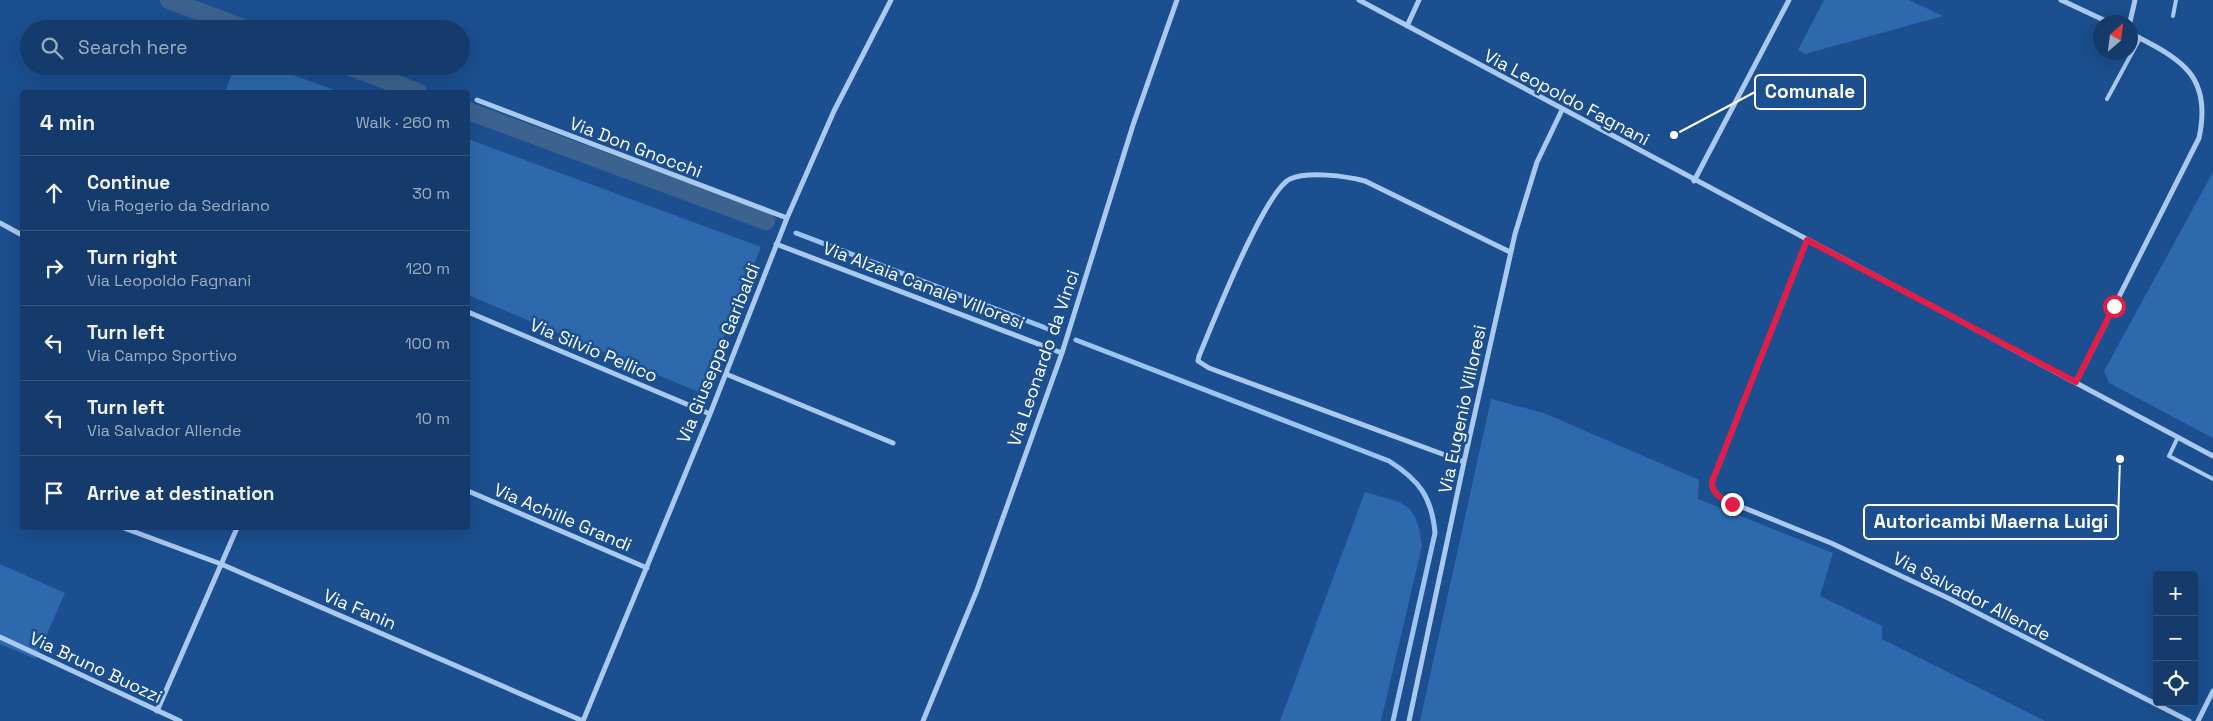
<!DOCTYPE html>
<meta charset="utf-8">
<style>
body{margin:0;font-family:"Space Grotesk",sans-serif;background:#214673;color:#f1f3f6}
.controls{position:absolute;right:15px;bottom:15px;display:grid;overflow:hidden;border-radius:5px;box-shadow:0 5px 20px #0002}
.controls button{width:45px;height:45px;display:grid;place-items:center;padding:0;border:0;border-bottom:1px solid #33557e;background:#143b6b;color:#f1f3f6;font:25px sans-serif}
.compass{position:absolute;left:2093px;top:15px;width:45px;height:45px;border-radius:50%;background:#143b6b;box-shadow:0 5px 20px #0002;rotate:28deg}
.stop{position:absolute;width:15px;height:15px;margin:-11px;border:4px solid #e11d48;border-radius:50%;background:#fff}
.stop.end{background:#e11d48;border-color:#fff;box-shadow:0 1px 5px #0008}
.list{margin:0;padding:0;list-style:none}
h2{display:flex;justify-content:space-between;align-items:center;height:65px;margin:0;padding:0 20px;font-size:21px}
h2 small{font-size:16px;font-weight:400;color:#9dadc1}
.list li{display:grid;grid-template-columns:32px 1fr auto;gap:15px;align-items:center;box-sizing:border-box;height:75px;padding:0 20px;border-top:1px solid #33557e}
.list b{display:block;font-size:19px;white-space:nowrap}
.list p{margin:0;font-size:16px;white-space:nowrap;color:#9dadc1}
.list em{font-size:16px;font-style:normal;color:#9dadc1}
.icon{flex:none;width:28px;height:28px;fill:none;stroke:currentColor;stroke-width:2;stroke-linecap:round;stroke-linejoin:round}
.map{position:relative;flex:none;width:2213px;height:721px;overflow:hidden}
.search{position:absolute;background:#143b6b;box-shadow:0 5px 20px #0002;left:20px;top:20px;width:450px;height:55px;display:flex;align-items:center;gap:12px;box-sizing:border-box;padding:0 18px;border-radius:28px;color:#9dadc1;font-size:19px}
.panel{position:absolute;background:#143b6b;box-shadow:0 5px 20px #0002;left:20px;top:90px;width:450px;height:440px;border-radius:5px}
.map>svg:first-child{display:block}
.green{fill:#2e69ad}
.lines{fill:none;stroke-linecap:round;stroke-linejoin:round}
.stream{stroke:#9cc4f0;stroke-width:5}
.canal{stroke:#3c6290;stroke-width:18}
.lane{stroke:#a9c9ee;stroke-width:4}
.street{stroke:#a9c9ee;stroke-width:5}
.route{stroke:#e11d48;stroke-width:6}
.labels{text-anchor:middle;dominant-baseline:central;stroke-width:5;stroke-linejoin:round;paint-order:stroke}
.street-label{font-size:18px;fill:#fff;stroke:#1b4f8f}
.leader{fill:none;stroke:#fff;stroke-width:2}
.callout-dot{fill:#fff;stroke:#1b4f8f;stroke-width:2}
.callout{fill:#1b4f8f;stroke:#fff;stroke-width:2}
.callout-label{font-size:19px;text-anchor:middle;font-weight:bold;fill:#fff}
</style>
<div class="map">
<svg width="2213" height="721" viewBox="0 0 2213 721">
<rect width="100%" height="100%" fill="#1b4f8f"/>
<!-- green -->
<path class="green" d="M 1824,0 L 1909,0 L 1943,16 L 1805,54 L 1798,50 Z
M 235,66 L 268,66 L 340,92 L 225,92 Z
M 468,139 L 761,247 L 701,393 L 468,295 Z
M 2213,172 L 2213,438 L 2109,383 L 2104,371 Z
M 1491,399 L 1544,413 L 1699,480 L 1698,499 L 1833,553 L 1820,596 L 1882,626 L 1882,639 L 2045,721 L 1420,721 Z
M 1365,492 C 1405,504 1416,500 1422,546 L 1381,721 L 1280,721 Z
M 0,564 L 65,593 L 36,659 L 0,644 Z"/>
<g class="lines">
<!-- stream -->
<path class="stream" d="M 796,233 L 1051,330
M 1076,340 L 1389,461 C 1419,480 1432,497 1435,533 L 1393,721"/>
<!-- canal -->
<path class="canal" d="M 169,0 L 246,29
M 348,66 L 418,92
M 468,111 L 766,221"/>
<!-- lane -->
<path class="lane" d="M 2173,16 L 2176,0
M 2107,99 L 2140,38
M 2178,437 L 2169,456 L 2213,479"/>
<!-- street -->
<path class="street" d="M 1359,0 L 2213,456
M 2061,0 L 2108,22
M 2130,22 L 2135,0
M 1407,26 L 1419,0
M 477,100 L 787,218
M 1694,181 L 1789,0
M 0,223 L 22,235
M 1807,240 L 1712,482 C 1712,494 1722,499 1732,503 L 1831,543 L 1950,599 L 2189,721
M 776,244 L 1062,353
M 468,312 L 710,414
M 726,374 L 893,443
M 2076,382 L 2199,138 C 2213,73 2178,58 2130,33
M 1464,462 L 1209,368 L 1198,361 L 1199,356 C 1213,323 1264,192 1290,179 C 1308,171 1346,176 1365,181 L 1510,252
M 468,491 L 647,568
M 124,528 L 221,564 L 583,721
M 0,637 L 180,721
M 157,711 L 237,528
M 583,721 L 710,414 L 787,218 L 834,111 L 891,0
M 923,721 L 977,590 L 1062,353 L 1133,125 L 1177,0
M 1409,721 L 1464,462 L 1515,234 L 1537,162 L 1562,110
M 2198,721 L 2213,691"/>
</g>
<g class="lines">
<!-- route -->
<path class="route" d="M 1732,504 C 1722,499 1712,494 1712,482 L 1807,240 L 2076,382 L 2114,306"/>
</g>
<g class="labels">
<!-- street labels -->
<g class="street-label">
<text transform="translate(1567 97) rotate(28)">Via Leopoldo Fagnani</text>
<text transform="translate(636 147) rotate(21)">Via Don Gnocchi</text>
<text transform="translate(924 285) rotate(21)">Via Alzaia Canale Villoresi</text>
<text transform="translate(594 350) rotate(23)">Via Silvio Pellico</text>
<text transform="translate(718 353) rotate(-68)">Via Giuseppe Garibaldi</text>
<text transform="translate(1043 358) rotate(-71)">Via Leonardo da Vinci</text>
<text transform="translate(1462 409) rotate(-78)">Via Eugenio Villoresi</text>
<text transform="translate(563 517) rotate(23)">Via Achille Grandi</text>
<text transform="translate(1972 596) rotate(27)">Via Salvador Allende</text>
<text transform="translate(360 609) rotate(23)">Via Fanin</text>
<text transform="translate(96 667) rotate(25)">Via Bruno Buozzi</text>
</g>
</g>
<!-- callouts -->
<path class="leader" d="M1674 135L1755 92M2120 459L2118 522"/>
<g class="callout-dot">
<circle cx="1674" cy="135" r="5"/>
<circle cx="2120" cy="459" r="5"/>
</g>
<g class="callout">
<rect x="1755" y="75" width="110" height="34" rx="5"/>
<rect x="1864" y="505" width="254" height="34" rx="5"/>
</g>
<g class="callout-label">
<text x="1810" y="98">Comunale</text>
<text x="1991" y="528">Autoricambi Maerna Luigi</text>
</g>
</svg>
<div class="controls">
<button>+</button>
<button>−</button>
<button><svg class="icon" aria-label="locate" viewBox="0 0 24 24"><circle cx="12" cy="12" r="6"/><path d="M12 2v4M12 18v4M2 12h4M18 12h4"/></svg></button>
</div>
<svg class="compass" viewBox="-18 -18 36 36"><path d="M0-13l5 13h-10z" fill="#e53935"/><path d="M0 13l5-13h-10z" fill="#9dadc1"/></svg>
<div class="stop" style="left:2114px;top:306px"></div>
<div class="stop end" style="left:1732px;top:504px"></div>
<div class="search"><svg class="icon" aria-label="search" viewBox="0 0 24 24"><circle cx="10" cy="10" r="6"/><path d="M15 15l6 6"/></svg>Search here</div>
<section class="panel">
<h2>4 min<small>Walk · 260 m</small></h2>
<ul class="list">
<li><svg class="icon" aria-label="ahead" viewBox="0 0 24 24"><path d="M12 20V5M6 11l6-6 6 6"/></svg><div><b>Continue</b><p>Via Rogerio da Sedriano</p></div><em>30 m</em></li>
<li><svg class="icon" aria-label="right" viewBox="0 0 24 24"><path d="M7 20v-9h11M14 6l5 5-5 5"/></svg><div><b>Turn right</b><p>Via Leopoldo Fagnani</p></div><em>120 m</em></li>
<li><svg class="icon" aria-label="left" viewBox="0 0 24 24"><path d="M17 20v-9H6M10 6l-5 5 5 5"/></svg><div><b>Turn left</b><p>Via Campo Sportivo</p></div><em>100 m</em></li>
<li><svg class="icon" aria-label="left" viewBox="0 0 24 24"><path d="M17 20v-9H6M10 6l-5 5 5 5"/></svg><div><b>Turn left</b><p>Via Salvador Allende</p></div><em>10 m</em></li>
<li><svg class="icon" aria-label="arrive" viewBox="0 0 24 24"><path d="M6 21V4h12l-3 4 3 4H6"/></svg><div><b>Arrive at destination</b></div></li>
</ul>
</section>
</div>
